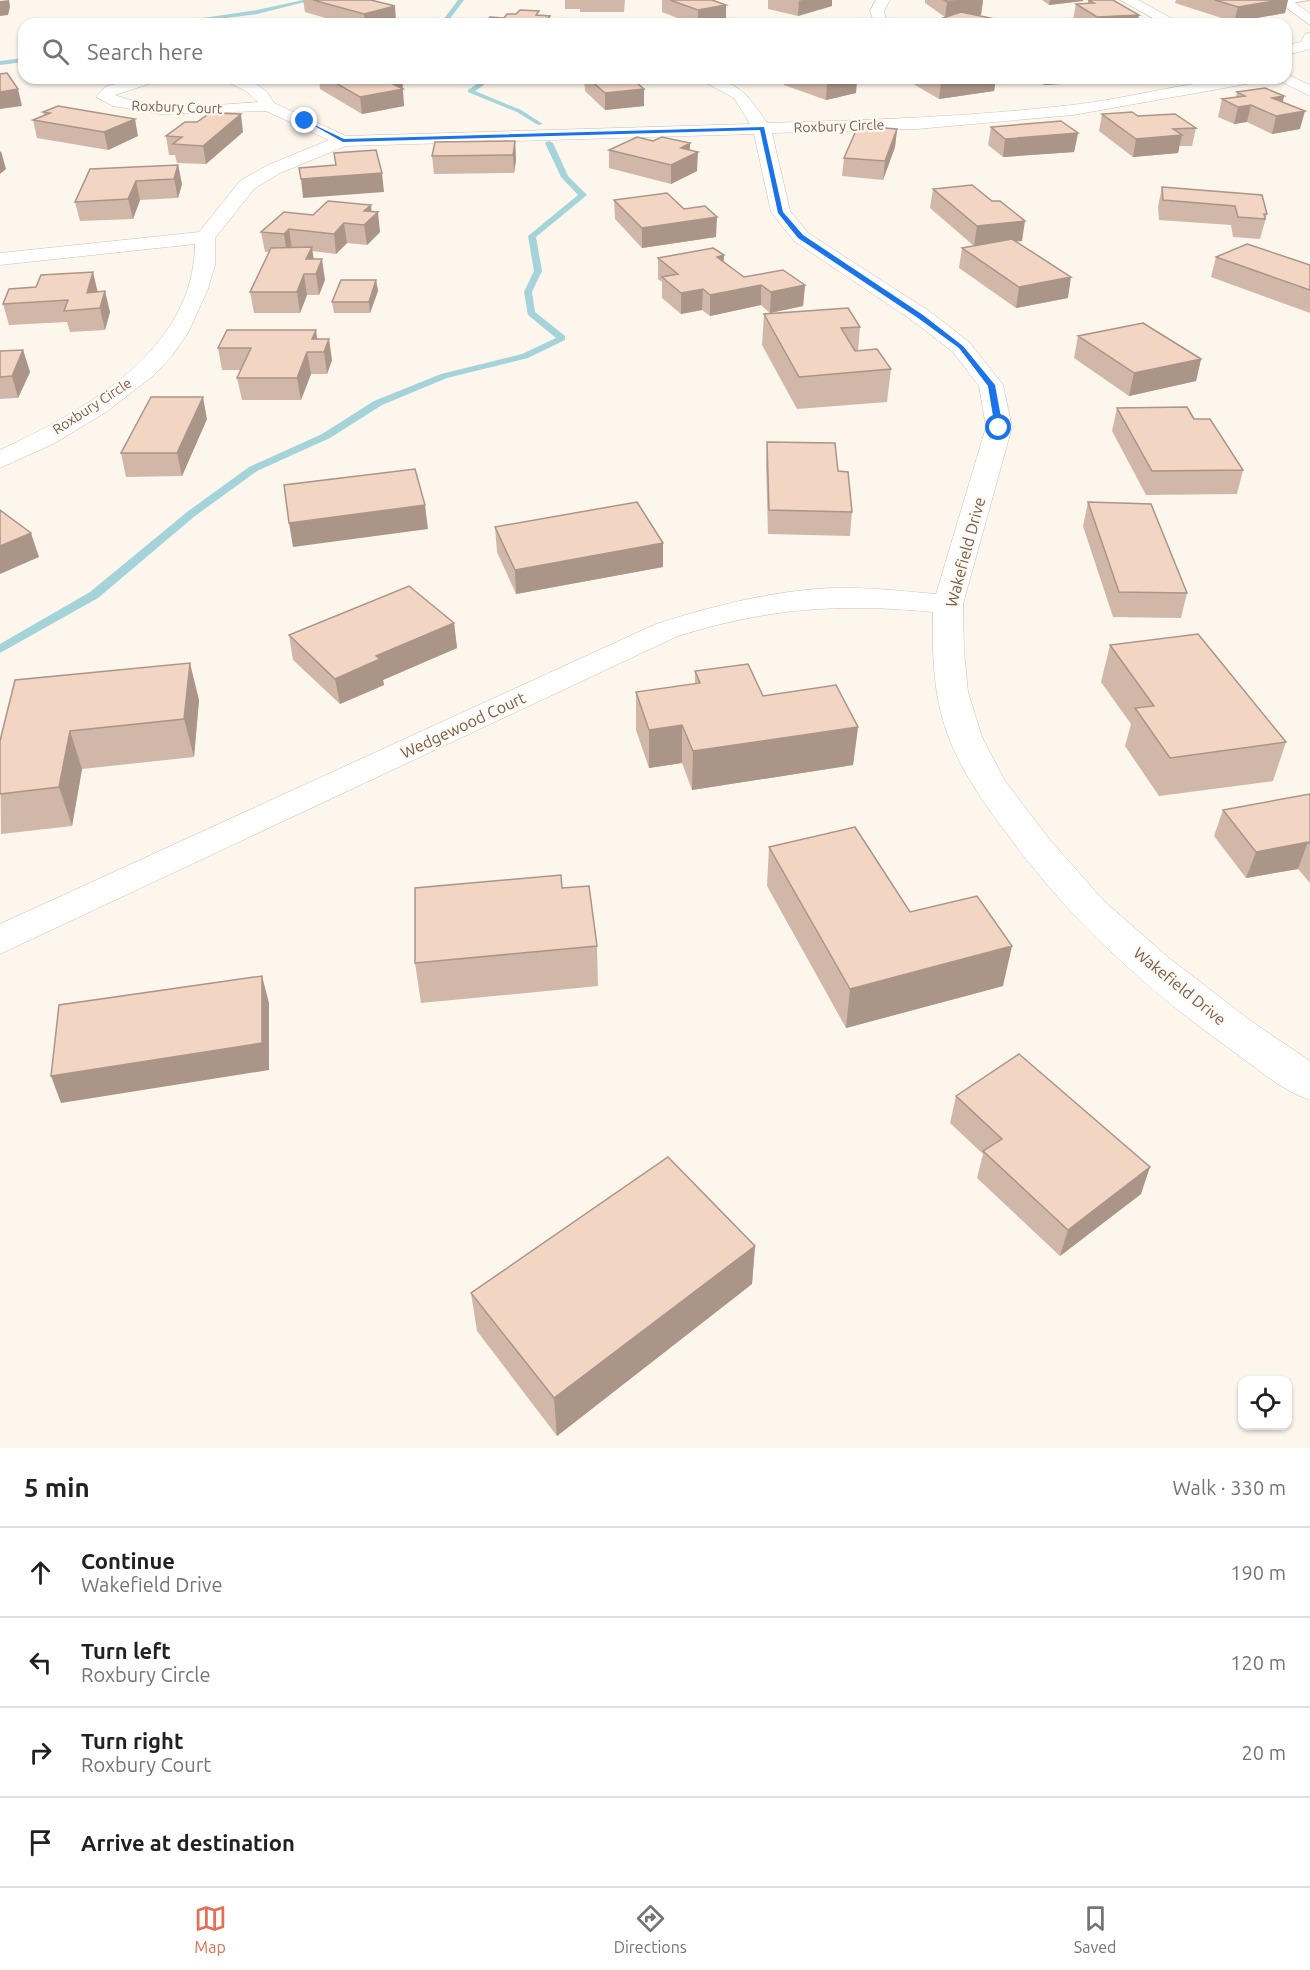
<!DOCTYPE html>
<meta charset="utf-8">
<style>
body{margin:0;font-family:Ubuntu,sans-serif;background:#f2f2f2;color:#202124}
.controls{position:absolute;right:18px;bottom:18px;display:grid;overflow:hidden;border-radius:12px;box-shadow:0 2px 4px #0004}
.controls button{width:54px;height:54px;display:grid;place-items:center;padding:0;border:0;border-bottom:2px solid #e0e0e0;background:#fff;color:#202124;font:30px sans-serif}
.stop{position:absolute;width:18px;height:18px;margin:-14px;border:4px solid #1a73e8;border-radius:50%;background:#fff}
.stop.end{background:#1a73e8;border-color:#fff;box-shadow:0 2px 6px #0008}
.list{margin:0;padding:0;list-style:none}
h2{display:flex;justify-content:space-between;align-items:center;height:78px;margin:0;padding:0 24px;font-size:26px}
h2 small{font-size:20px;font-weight:400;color:#757577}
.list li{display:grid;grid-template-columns:39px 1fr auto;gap:18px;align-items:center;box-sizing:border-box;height:90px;padding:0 24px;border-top:2px solid #e0e0e0}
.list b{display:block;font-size:22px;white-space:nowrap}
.list p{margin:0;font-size:20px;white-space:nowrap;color:#757577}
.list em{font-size:20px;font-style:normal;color:#757577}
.icon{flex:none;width:33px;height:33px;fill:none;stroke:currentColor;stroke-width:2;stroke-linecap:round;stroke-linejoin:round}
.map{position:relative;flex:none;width:1310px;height:1448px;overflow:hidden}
.search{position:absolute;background:#fff;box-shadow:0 2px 4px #0004;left:18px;right:18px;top:18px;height:66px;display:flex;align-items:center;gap:15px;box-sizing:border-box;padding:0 21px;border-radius:18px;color:#757577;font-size:22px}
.sheet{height:438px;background:#fff}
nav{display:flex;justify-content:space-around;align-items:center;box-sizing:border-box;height:84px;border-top:2px solid #e0e0e0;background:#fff;font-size:16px;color:#757577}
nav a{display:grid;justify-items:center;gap:3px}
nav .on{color:#e76f51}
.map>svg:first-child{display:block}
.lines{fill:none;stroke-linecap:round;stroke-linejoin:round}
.stream{fill:#a5d3da;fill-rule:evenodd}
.service-casing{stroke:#d1beb0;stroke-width:2}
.minor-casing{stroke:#d1beb0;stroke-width:1}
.tertiary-casing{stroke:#d1beb0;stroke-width:1}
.service{fill:#fff;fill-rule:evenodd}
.minor{fill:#fff;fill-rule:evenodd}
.tertiary{fill:#fff;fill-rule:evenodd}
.wall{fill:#d1b7a8}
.shaded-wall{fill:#aa9588}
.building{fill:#f3d5c3;stroke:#aa9588;stroke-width:1.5}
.route{fill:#1a73e8}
.labels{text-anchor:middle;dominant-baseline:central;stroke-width:4.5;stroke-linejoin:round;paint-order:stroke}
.far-street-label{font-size:14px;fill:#7a5c4d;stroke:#fffaf3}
.street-label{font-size:16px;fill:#7a5c4d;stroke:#fffaf3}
</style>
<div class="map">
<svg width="1310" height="1448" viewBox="0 0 1310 1448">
<rect width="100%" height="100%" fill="#fdf6ec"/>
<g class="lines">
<!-- stream -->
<path class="stream" d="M 303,0 L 313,0 L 257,14 L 178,24 L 161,24 L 257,10 Z
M 458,0 L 464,0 L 446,24 L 440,24 Z
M 24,58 L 24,62 L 0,65 L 0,61 Z
M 462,78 L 471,78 L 484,83 L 484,85 L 475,91 L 521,110 L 543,124 L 538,125 L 517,112 L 468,92 L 468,90 L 477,84 Z
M 549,141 L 553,143 L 568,176 L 587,195 L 536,237 L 542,271 L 532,292 L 535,312 L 565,336 L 565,340 L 528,358 L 447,378 L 382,405 L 330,438 L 257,471 L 195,516 L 98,598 L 0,653 L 0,644 L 90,592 L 187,512 L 249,467 L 322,434 L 374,401 L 441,374 L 522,354 L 556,338 L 528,315 L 524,292 L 534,271 L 528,236 L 578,195 L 561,177 L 545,143 Z"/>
<defs>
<path id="service" d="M 1309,0 L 1285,4 L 1282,2 L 1285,0 Z"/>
<path id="minor" d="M 876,0 L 890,0 L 884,11 L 887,24 L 874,22 L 870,11 Z
M 1276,0 L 1292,0 L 1310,14 L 1310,25 Z
M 1310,33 L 1310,49 L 1286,55 L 1286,45 L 1301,42 L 1305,34 Z
M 135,78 L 160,78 L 158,81 L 115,95 C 158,112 212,105 258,102 L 246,91 L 219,78 L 252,81 L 267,92 L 274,103 L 346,136 L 750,124 L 734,98 L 697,78 C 736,78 747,93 767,123 C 869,120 970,117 1071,105 C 1135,98 1196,78 1260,78 L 1252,83 L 1073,115 L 917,129 L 772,133 L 790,211 L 808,233 L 929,311 L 969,342 L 1003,385 L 1012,427 L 963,604 L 964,652 L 968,692 L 982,737 L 1005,781 L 1050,840 L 1104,901 L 1169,958 L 1251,1021 L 1310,1061 L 1310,1100 C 1283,1091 1260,1071 1237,1054 C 1149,992 1068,919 1005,831 C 983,802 962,772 949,738 C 933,697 932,654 933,612 C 838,603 769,608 678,636 L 0,954 L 0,924 L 656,624 C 713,606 771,591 831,588 C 866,587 901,591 936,594 L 986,427 L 979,386 L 953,352 L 913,321 L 794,241 L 771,212 L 754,134 L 346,146 L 280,173 L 254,189 L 215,238 L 215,265 L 208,289 L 188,333 L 171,357 L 153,376 L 106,412 L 55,443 L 0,468 L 0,450 C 84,411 194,351 195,244 L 0,265 L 0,253 L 199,232 L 240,181 L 268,165 L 329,140 L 266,111 L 160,114 L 113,106 L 96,97 L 105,87 Z"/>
<path id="tertiary" d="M 1120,0 L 1138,0 L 1182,24 L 1164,24 Z
M 1286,74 L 1310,85 L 1310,96 L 1274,78 L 1286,78 Z"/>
</defs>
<!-- service casing -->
<use href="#service" class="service-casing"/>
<!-- minor casing -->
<use href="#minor" class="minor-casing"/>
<!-- tertiary casing -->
<use href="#tertiary" class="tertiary-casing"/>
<!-- service -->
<use href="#service" class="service"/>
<!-- minor -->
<use href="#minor" class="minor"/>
<!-- tertiary -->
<use href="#tertiary" class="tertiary"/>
</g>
<!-- wall -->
<path class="wall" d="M 303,0 L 371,0 L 396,22 L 387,24 L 346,24 L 305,12 Z
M 565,0 L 625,0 L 624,12 L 580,12 L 580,9 L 565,9 Z
M 662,0 L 712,0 L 726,20 L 707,24 L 693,24 L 662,12 Z
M 768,0 L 832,0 L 832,6 L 798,16 L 768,9 Z
M 925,0 L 983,0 L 981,15 L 977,15 L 1014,24 L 934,24 L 934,21 L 945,17 L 925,3 Z
M 1042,0 L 1083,0 L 1083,1 L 1049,5 Z
M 1088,0 L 1137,24 L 1080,24 L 1073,20 L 1076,4 L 1088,4 Z
M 1176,0 L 1288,0 L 1285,13 L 1234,22 L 1175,3 Z
M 54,78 L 87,78 L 76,82 Z
M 319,78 L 402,78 L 404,106 L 362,114 L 320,89 Z
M 584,78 L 631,78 L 644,106 L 605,110 L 585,91 Z
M 784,78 L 857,78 L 856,93 L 826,100 L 784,85 Z
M 911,78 L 996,78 L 994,91 L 939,99 L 910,82 Z
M 1034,78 L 1093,78 L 1093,82 L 1044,85 Z
M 1237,92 L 1284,96 L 1283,102 L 1300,129 L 1272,134 L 1247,122 L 1234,124 L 1218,117 L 1222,99 L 1236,97 Z
M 43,112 L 138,136 L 108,150 L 37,138 L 33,120 L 44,116 Z
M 1102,114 L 1138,116 L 1196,128 L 1192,146 L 1179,146 L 1178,153 L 1133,157 L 1099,131 Z
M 991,127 L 1078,133 L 1074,152 L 1003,157 L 988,145 Z
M 897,129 L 895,147 L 883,180 L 842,176 L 844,158 Z
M 243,132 L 206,164 L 177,163 L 175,155 L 169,155 L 166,136 Z
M 515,141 L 516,160 L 514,173 L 434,174 L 432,156 Z
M 609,150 L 690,150 L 697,171 L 671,184 L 609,168 Z
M 178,165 L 182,184 L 178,198 L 140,200 L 133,219 L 80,221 L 75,202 Z
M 1162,187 L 1267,214 L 1260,239 L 1233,237 L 1231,225 L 1159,220 L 1158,207 Z
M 933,189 L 1022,241 L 1015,241 L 1068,298 L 1016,308 L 959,268 L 962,248 L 974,246 L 930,208 Z
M 614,200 L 684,209 L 716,237 L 642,248 L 615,219 Z
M 371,212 L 380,232 L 367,245 L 347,243 L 336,254 L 312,251 L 313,259 L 325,280 L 319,295 L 307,295 L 300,313 L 254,313 L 250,292 L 269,252 L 265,252 L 261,232 L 313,215 Z
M 724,255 L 723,262 L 744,277 L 805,285 L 803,306 L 770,313 L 761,305 L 710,316 L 702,310 L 681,314 L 662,298 L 662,282 L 658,279 L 658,258 Z
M 1216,257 L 1310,265 L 1310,313 L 1211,277 Z
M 376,280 L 378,291 L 370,313 L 334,313 L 332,302 Z
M 98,292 L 110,312 L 105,330 L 70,332 L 67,322 L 9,325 L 3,304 Z
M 764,314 L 860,327 L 858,351 L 891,369 L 887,402 L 797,409 L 762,345 Z
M 1078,336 L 1201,359 L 1196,381 L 1129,396 L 1074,358 Z
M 317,339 L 332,360 L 327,374 L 311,374 L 301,400 L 242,400 L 237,378 L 241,370 L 222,370 L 218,348 Z
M 23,350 L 30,372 L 18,398 L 0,399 L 0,351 Z
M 1117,408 L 1194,419 L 1243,470 L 1237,494 L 1146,495 L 1112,431 Z
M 207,419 L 182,476 L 126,477 L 121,453 Z
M 767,442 L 838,471 L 852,512 L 850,536 L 768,534 L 766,465 Z
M 1088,502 L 1187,593 L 1181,618 L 1113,617 L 1083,526 Z
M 495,527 L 663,567 L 516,594 L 497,552 Z
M 454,623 L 457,648 L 383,680 L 384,685 L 340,704 L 293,660 L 289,635 Z
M 1110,645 L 1286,742 L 1273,781 L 1159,796 L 1125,746 L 1131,724 L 1101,682 Z
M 695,671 L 763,696 L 858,727 L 853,765 L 692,790 L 682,763 L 649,768 L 636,730 L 636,692 L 695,684 Z
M 199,700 L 194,757 L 82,769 L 72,826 L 1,834 L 0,741 Z
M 1310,794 L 1310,883 L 1298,869 L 1246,878 L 1214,836 L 1223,810 Z
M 769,847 L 910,912 L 1003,986 L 846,1028 L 767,886 Z
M 597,946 L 598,986 L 421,1003 L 415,963 Z
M 956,1096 L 1141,1194 L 1060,1256 L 977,1178 L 983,1154 L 950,1123 Z
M 755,1246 L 752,1284 L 557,1436 L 477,1331 L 471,1293 Z"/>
<!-- shaded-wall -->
<path class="shaded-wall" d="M 9,0 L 10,7 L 8,15 L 0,16 L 0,1 Z
M 802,0 L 832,0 L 832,6 L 798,16 L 799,1 Z
M 983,0 L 981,15 L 945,17 L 947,2 Z
M 1050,0 L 1083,0 L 1083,1 L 1049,5 Z
M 1279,0 L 1288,0 L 1285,13 L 1234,22 L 1238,7 Z
M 726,5 L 726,20 L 707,24 L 698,24 L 698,10 Z
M 395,6 L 396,22 L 387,24 L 365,24 L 364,14 Z
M 1139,15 L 1137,24 L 1096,24 L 1097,17 Z
M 550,16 L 550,24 L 544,24 Z
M 75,78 L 87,78 L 76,82 Z
M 402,78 L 404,106 L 362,114 L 360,97 L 387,81 Z
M 849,78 L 857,78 L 856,93 L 826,100 L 827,83 Z
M 971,78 L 996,78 L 994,91 L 939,99 L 941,82 Z
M 1045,78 L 1093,78 L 1093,82 L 1044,85 Z
M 18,89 L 22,106 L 0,109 L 0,92 Z
M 644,89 L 644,106 L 605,110 L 605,93 Z
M 1284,96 L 1280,113 L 1272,98 Z
M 1251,105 L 1247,122 L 1234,124 L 1238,107 Z
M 1305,111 L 1300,129 L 1272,134 L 1276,116 Z
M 241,114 L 243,132 L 206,164 L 203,146 Z
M 135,119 L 138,136 L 108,150 L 104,132 Z
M 897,129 L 895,147 L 883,180 L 885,161 Z
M 1078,133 L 1074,152 L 1003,157 L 1005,139 Z
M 1182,135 L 1178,153 L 1133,157 L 1136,139 Z
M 515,141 L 516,160 L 514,173 L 513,155 Z
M 690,143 L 690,156 L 698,152 L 697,171 L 671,184 L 671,165 L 681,148 Z
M 1,151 L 6,169 L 0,174 L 0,152 Z
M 178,165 L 182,184 L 178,198 L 174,179 Z
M 382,173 L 384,192 L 303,198 L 301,179 Z
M 136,181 L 140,200 L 133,219 L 128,199 Z
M 371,205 L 372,218 L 378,212 L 380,232 L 367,245 L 364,225 L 364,211 Z
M 717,217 L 716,237 L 642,248 L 642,228 Z
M 1025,221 L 1022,241 L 974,246 L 977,226 Z
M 344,223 L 347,243 L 336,254 L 334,234 Z
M 289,229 L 292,249 L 287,254 L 284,234 Z
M 312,247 L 315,268 L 306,259 Z
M 724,255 L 723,276 L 717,257 Z
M 322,259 L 325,280 L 319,295 L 316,274 Z
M 93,272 L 98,293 L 87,293 Z
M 304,274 L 307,295 L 300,313 L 297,292 Z
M 1071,277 L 1068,298 L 1016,308 L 1019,287 Z
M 376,280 L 378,291 L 370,313 L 369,302 Z
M 761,285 L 761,305 L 710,316 L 710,295 Z
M 805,285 L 803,306 L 770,313 L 771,292 Z
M 703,289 L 702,310 L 681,314 L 681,293 Z
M 105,291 L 110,312 L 105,330 L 100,308 Z
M 316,330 L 319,352 L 312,339 Z
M 329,339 L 332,360 L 327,374 L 324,352 Z
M 23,350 L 30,372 L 18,398 L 12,376 Z
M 307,352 L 311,374 L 301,400 L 297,378 Z
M 1201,359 L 1196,381 L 1129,396 L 1134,373 Z
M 203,397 L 207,419 L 182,476 L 177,453 Z
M 425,505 L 428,529 L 293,547 L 289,523 Z
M 31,533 L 39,557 L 0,574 L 0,546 Z
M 663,543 L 663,567 L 516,594 L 515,570 Z
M 454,623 L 457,648 L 383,680 L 384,685 L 340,704 L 335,679 L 376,656 Z
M 190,663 L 199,700 L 194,757 L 184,719 Z
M 682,725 L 682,763 L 649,768 L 649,730 Z
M 858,727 L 853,765 L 692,790 L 693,751 Z
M 70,731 L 82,769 L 72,826 L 59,787 Z
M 1308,842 L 1298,869 L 1246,878 L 1256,852 Z
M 1012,946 L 1003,986 L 846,1028 L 850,989 Z
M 262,976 L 269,1003 L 269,1070 L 61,1103 L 51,1076 Z
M 1150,1167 L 1141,1194 L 1060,1256 L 1068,1230 Z
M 755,1246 L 752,1284 L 557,1436 L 554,1398 Z"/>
<!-- building -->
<path class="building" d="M 313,0 L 371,0 L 395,6 L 364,14 Z
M 670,0 L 712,0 L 726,5 L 698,10 Z
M 944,0 L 982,0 L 947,2 Z
M 1088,0 L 1113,0 L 1139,15 L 1097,17 L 1076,4 L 1094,3 Z
M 1215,0 L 1279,0 L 1238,7 Z
M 520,10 L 539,11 L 536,15 L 550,16 L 544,24 L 484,24 L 490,17 L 504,18 L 507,14 L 516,14 Z
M 961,12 L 1014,23 L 948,24 L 934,21 Z
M 733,20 L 741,24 L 709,24 Z
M 843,22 L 866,24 L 841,24 Z
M 7,73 L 18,89 L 0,92 L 0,74 Z
M 327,78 L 402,78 L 387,81 L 403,89 L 360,97 Z
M 588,78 L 631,78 L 644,89 L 605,93 Z
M 812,78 L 849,78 L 827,83 Z
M 935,78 L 971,78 L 941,82 Z
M 1265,88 L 1284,96 L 1272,98 L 1305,111 L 1276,116 L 1251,105 L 1238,107 L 1222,99 L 1245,96 L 1237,92 Z
M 58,106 L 135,119 L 104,132 L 33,120 L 50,113 L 43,112 Z
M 1132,112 L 1138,116 L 1175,114 L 1196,128 L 1173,129 L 1182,135 L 1136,139 L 1102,114 Z
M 210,113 L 241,114 L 203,146 L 173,144 L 182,137 L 166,136 L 185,122 L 197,122 Z
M 1061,121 L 1078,133 L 1005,139 L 991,127 Z
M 858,126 L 897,129 L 885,161 L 844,158 Z
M 637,137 L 653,141 L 662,137 L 690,143 L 681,148 L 698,152 L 671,165 L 609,150 Z
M 515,141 L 513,155 L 432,156 L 435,142 Z
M 376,150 L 382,173 L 301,179 L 299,168 L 336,165 L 334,153 Z
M 178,165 L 174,179 L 136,181 L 128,199 L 75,202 L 90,169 Z
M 972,185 L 992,201 L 1000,201 L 1025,221 L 977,226 L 933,189 Z
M 1162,187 L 1262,195 L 1267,214 L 1264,214 L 1265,219 L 1238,217 L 1235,206 L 1163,200 Z
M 667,193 L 684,209 L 705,206 L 717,217 L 642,228 L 614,200 Z
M 328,201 L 371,205 L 364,211 L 378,212 L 364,225 L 344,223 L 334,234 L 289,229 L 284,234 L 261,232 L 284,212 L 313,215 Z
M 1012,239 L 1071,277 L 1019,287 L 962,248 Z
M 1247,244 L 1310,265 L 1310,290 L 1216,257 Z
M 312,247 L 306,259 L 322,259 L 316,274 L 304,274 L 297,292 L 250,292 L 271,248 Z
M 713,248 L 724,255 L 717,257 L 744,277 L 783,270 L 805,285 L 771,292 L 761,285 L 710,295 L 703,289 L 681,293 L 662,277 L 678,274 L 658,258 Z
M 93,272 L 87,293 L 105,291 L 100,308 L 64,311 L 68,300 L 3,304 L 9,289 L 36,287 L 41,275 Z
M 341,280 L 376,280 L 369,302 L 332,302 Z
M 848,308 L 860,327 L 841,328 L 855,351 L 877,349 L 891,369 L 799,377 L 764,314 Z
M 1143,323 L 1201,359 L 1134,373 L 1078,336 Z
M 227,330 L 316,330 L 312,339 L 329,339 L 324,352 L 307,352 L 297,378 L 237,378 L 251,348 L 218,348 Z
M 23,350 L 12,376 L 0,377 L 0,351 Z
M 151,397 L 203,397 L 177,453 L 121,453 Z
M 1187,407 L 1194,419 L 1210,419 L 1243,470 L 1152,471 L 1117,408 Z
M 767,442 L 835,443 L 838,471 L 848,472 L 852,512 L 769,510 Z
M 415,469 L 425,505 L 289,523 L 284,485 Z
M 637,502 L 663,543 L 515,570 L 495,527 Z
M 1088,502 L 1151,504 L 1187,593 L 1119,592 Z
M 0,510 L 31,533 L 0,546 Z
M 409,586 L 454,623 L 376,656 L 380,659 L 335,679 L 289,635 Z
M 1198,634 L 1286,742 L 1170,758 L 1135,708 L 1154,706 L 1110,645 Z
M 190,663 L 184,719 L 70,731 L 59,787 L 0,794 L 0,741 L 15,680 Z
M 748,664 L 763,696 L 836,685 L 858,727 L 693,751 L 682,725 L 649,730 L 636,692 L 700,683 L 695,671 Z
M 1310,794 L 1310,844 L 1308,842 L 1256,852 L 1223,810 Z
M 855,827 L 910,912 L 977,896 L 1012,946 L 850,989 L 769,847 Z
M 561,875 L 562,888 L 589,886 L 597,946 L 415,963 L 415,888 Z
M 262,976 L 262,1043 L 51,1076 L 59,1005 Z
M 1019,1054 L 1150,1167 L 1068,1230 L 983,1151 L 1002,1139 L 956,1096 Z
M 668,1157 L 755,1246 L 554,1398 L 471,1293 Z"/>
<!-- route -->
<path class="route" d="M 304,120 L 344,139 L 764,127 L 783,212 L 803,235 L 923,315 L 963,346 L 995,385 L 1003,428 L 999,430 L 995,428 L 988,386 L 959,348 L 918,318 L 798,238 L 778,213 L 760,130 L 343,142 Z"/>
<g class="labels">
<!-- far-street labels -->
<g class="far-street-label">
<text transform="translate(177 107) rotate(2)">Roxbury Court</text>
<text transform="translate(839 126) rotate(-2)">Roxbury Circle</text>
<text transform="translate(92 406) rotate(-33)">Roxbury Circle</text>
</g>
<!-- street labels -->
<g class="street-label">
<text transform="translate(965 552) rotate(-75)">Wakefield Drive</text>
<text transform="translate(463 725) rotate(-25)">Wedgewood Court</text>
<text transform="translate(1180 986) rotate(39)">Wakefield Drive</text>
</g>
</g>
</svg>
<div class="controls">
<button><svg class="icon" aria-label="locate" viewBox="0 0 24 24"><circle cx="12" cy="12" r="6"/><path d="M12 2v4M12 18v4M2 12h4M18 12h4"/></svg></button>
</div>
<div class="stop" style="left:999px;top:428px"></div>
<div class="stop end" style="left:305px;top:121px"></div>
<div class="search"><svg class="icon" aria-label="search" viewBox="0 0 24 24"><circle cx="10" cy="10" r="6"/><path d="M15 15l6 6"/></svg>Search here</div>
</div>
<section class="sheet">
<h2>5 min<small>Walk · 330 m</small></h2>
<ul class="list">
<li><svg class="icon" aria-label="ahead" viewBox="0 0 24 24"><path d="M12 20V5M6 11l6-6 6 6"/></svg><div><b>Continue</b><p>Wakefield Drive</p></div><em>190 m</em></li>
<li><svg class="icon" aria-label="left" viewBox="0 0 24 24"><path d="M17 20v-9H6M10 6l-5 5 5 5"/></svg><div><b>Turn left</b><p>Roxbury Circle</p></div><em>120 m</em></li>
<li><svg class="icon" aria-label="right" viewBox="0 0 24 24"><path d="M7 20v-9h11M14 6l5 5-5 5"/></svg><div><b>Turn right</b><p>Roxbury Court</p></div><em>20 m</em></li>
<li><svg class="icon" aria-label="arrive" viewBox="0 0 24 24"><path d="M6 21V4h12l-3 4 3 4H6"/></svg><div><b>Arrive at destination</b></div></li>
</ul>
</section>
<nav>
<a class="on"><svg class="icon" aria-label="map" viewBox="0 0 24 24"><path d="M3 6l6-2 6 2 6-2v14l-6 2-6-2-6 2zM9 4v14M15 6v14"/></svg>Map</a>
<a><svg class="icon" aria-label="directions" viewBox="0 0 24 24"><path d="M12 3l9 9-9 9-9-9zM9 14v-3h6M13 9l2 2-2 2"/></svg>Directions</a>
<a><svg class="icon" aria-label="saved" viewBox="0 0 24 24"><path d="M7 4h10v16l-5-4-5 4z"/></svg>Saved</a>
</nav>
